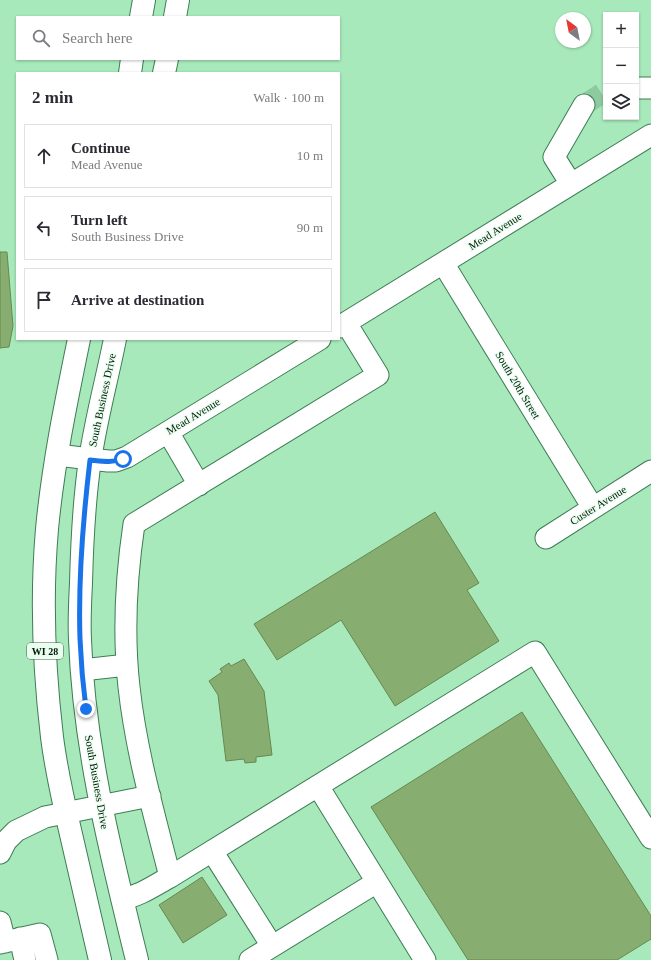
<!DOCTYPE html>
<meta charset="utf-8">
<style>
body{margin:0;font-family:Georgia,serif;background:#f2f2f3;color:#2b2b33}
.controls{position:absolute;right:12px;top:12px;display:grid;overflow:hidden;border-radius:0px;box-shadow:0 1px 3px #0004}
.controls button{width:36px;height:36px;display:grid;place-items:center;padding:0;border:0;border-bottom:1px solid #e1e1e2;background:#fff;color:#2b2b33;font:20px sans-serif}
.compass{position:absolute;left:555px;top:12px;width:36px;height:36px;border-radius:50%;background:#fff;box-shadow:0 1px 3px #0004;rotate:328deg}
.stop{position:absolute;width:12px;height:12px;margin:-9px;border:3px solid #1a73e8;border-radius:50%;background:#fff}
.stop.end{background:#1a73e8;border-color:#fff;box-shadow:0 1px 4px #0008}
.list{margin:0;padding:0;list-style:none}
h2{display:flex;justify-content:space-between;align-items:center;height:52px;margin:0;padding:0 16px;font-size:17px}
h2 small{font-size:13px;font-weight:400;color:#7c7c81}
.list li{display:grid;grid-template-columns:26px 1fr auto;gap:12px;align-items:center;box-sizing:border-box;height:64px;margin:0 8px 8px;padding:0 8px;border:1px solid #e1e1e2;border-radius:0px}
.list b{display:block;font-size:15px;white-space:nowrap}
.list p{margin:0;font-size:13px;white-space:nowrap;color:#7c7c81}
.list em{font-size:13px;font-style:normal;color:#7c7c81}
.icon{flex:none;width:22px;height:22px;fill:none;stroke:currentColor;stroke-width:2;stroke-linecap:round;stroke-linejoin:round}
.map{position:relative;flex:none;width:651px;height:960px;overflow:hidden}
.search{position:absolute;background:#fff;box-shadow:0 1px 3px #0004;left:16px;top:16px;width:324px;height:44px;display:flex;align-items:center;gap:10px;box-sizing:border-box;padding:0 14px;border-radius:0px;color:#7c7c81;font-size:15px}
.panel{position:absolute;background:#fff;box-shadow:0 1px 3px #0004;left:16px;top:72px;width:324px;height:268px;border-radius:0px}
.map>svg:first-child{display:block}
.building{fill:#88ad71;stroke:#66894f}
.lines{fill:none;stroke-linecap:round;stroke-linejoin:round}
.minor-tunnel{stroke:#8ecaa0;stroke-width:21;stroke-dasharray:21 10;stroke-linecap:butt}
.minor-casing{stroke:#3d7d54;stroke-width:23}
.major-casing{stroke:#3d7d54;stroke-width:24}
.minor{stroke:#fff;stroke-width:21}
.major{stroke:#fff;stroke-width:22}
.route{stroke:#1a73e8;stroke-width:5}
.labels{text-anchor:middle;dominant-baseline:central;stroke-width:3;stroke-linejoin:round;paint-order:stroke}
.shield{fill:#eafef0;stroke:#465d4e;stroke-width:1}
.shield-label{font-size:10px;font-weight:bold;fill:#001808}
.street-label{font-size:11px;fill:#001808;stroke:#eafef0}
</style>
<div class="map">
<svg width="651" height="960" viewBox="0 0 651 960">
<rect width="100%" height="100%" fill="#a7e9bb"/>
<!-- building -->
<path class="building" d="M 0,252 L 7,252 L 13,326 L 9,347 L 0,348 Z
M 435,512 L 479,583 L 467,590 L 499,641 L 395,706 L 341,620 L 277,660 L 254,624 Z
M 244,659 L 264,691 L 272,755 L 256,757 L 256,762 L 245,763 L 244,759 L 226,761 L 218,695 L 209,681 L 222,672 L 220,669 L 229,663 L 231,666 Z
M 522,712 L 651,916 L 651,939 L 617,960 L 468,960 L 371,807 Z
M 202,877 L 227,915 L 183,943 L 159,905 Z"/>
<g class="lines">
<!-- minor-tunnel -->
<path class="minor-tunnel" d="M 584,105 L 606,91"/>
<defs>
<path id="minor" d="M 636,88 L 651,88
M 571,184 L 554,157 L 584,105
M 443,263 L 593,508
M 339,327 L 651,135
M 168,432 L 199,485
M 57,455 L 108,461 L 116,461 L 127,457 L 320,339
M 546,538 L 651,471
M 82,670 L 127,665
M 318,786 L 425,960
M 212,851 L 272,946
M 0,853 L 6,841 L 16,831 L 45,817 L 150,796
M 170,877 C 154,814 136,751 129,687 C 123,633 126,578 134,524 L 378,375 L 346,323
M 122,899 C 140,896 155,885 170,877 L 535,652 L 651,838
M 0,922 L 5,942
M 20,938 L 25,960
M 0,943 L 40,934 L 47,960
M 250,960 L 377,882"/>
<path id="major" d="M 141,17 L 144,0
M 175,17 L 178,0
M 130,73 L 132,59
M 164,73 L 167,59
M 79,339 C 66,402 53,465 47,529 C 41,598 44,669 52,737 C 56,769 63,800 70,830 C 80,874 90,917 100,960
M 115,339 C 107,379 96,419 90,460 C 84,501 82,542 81,583 C 80,602 79,621 80,640 C 84,749 111,854 137,960"/>
</defs>
<!-- minor casing -->
<use href="#minor" class="minor-casing"/>
<!-- major casing -->
<use href="#major" class="major-casing"/>
<!-- minor -->
<use href="#minor" class="minor"/>
<!-- major -->
<use href="#major" class="major"/>
</g>
<g class="lines">
<!-- route -->
<path class="route" d="M 86,709 C 83,686 81,663 80,639 C 78,579 83,519 90,460 C 101,461 112,463 123,459"/>
</g>
<g class="labels">
<!-- shield labels -->
<rect class="shield" x="27" y="643" width="36" height="16" rx="3"/>
<g class="shield-label">
<text x="45" y="651">WI 28</text>
</g>
<!-- street labels -->
<g class="street-label">
<text transform="translate(495 231) rotate(-32)">Mead Avenue</text>
<text transform="translate(518 385) rotate(59)">South 20th Street</text>
<text transform="translate(102 400) rotate(-78)">South Business Drive</text>
<text transform="translate(193 416) rotate(-31)">Mead Avenue</text>
<text transform="translate(598 505) rotate(-32)">Custer Avenue</text>
<text transform="translate(97 782) rotate(80)">South Business Drive</text>
</g>
</g>
</svg>
<div class="controls">
<button>+</button>
<button>−</button>
<button><svg class="icon" aria-label="layers" viewBox="0 0 24 24"><path d="M12 4l9 5-9 5-9-5zM3 14l9 5 9-5"/></svg></button>
</div>
<svg class="compass" viewBox="-18 -18 36 36"><path d="M0-13l5 13h-10z" fill="#e53935"/><path d="M0 13l5-13h-10z" fill="#7c7c81"/></svg>
<div class="stop" style="left:123px;top:459px"></div>
<div class="stop end" style="left:86px;top:709px"></div>
<div class="search"><svg class="icon" aria-label="search" viewBox="0 0 24 24"><circle cx="10" cy="10" r="6"/><path d="M15 15l6 6"/></svg>Search here</div>
<section class="panel">
<h2>2 min<small>Walk · 100 m</small></h2>
<ul class="list">
<li><svg class="icon" aria-label="ahead" viewBox="0 0 24 24"><path d="M12 20V5M6 11l6-6 6 6"/></svg><div><b>Continue</b><p>Mead Avenue</p></div><em>10 m</em></li>
<li><svg class="icon" aria-label="left" viewBox="0 0 24 24"><path d="M17 20v-9H6M10 6l-5 5 5 5"/></svg><div><b>Turn left</b><p>South Business Drive</p></div><em>90 m</em></li>
<li><svg class="icon" aria-label="arrive" viewBox="0 0 24 24"><path d="M6 21V4h12l-3 4 3 4H6"/></svg><div><b>Arrive at destination</b></div></li>
</ul>
</section>
</div>
